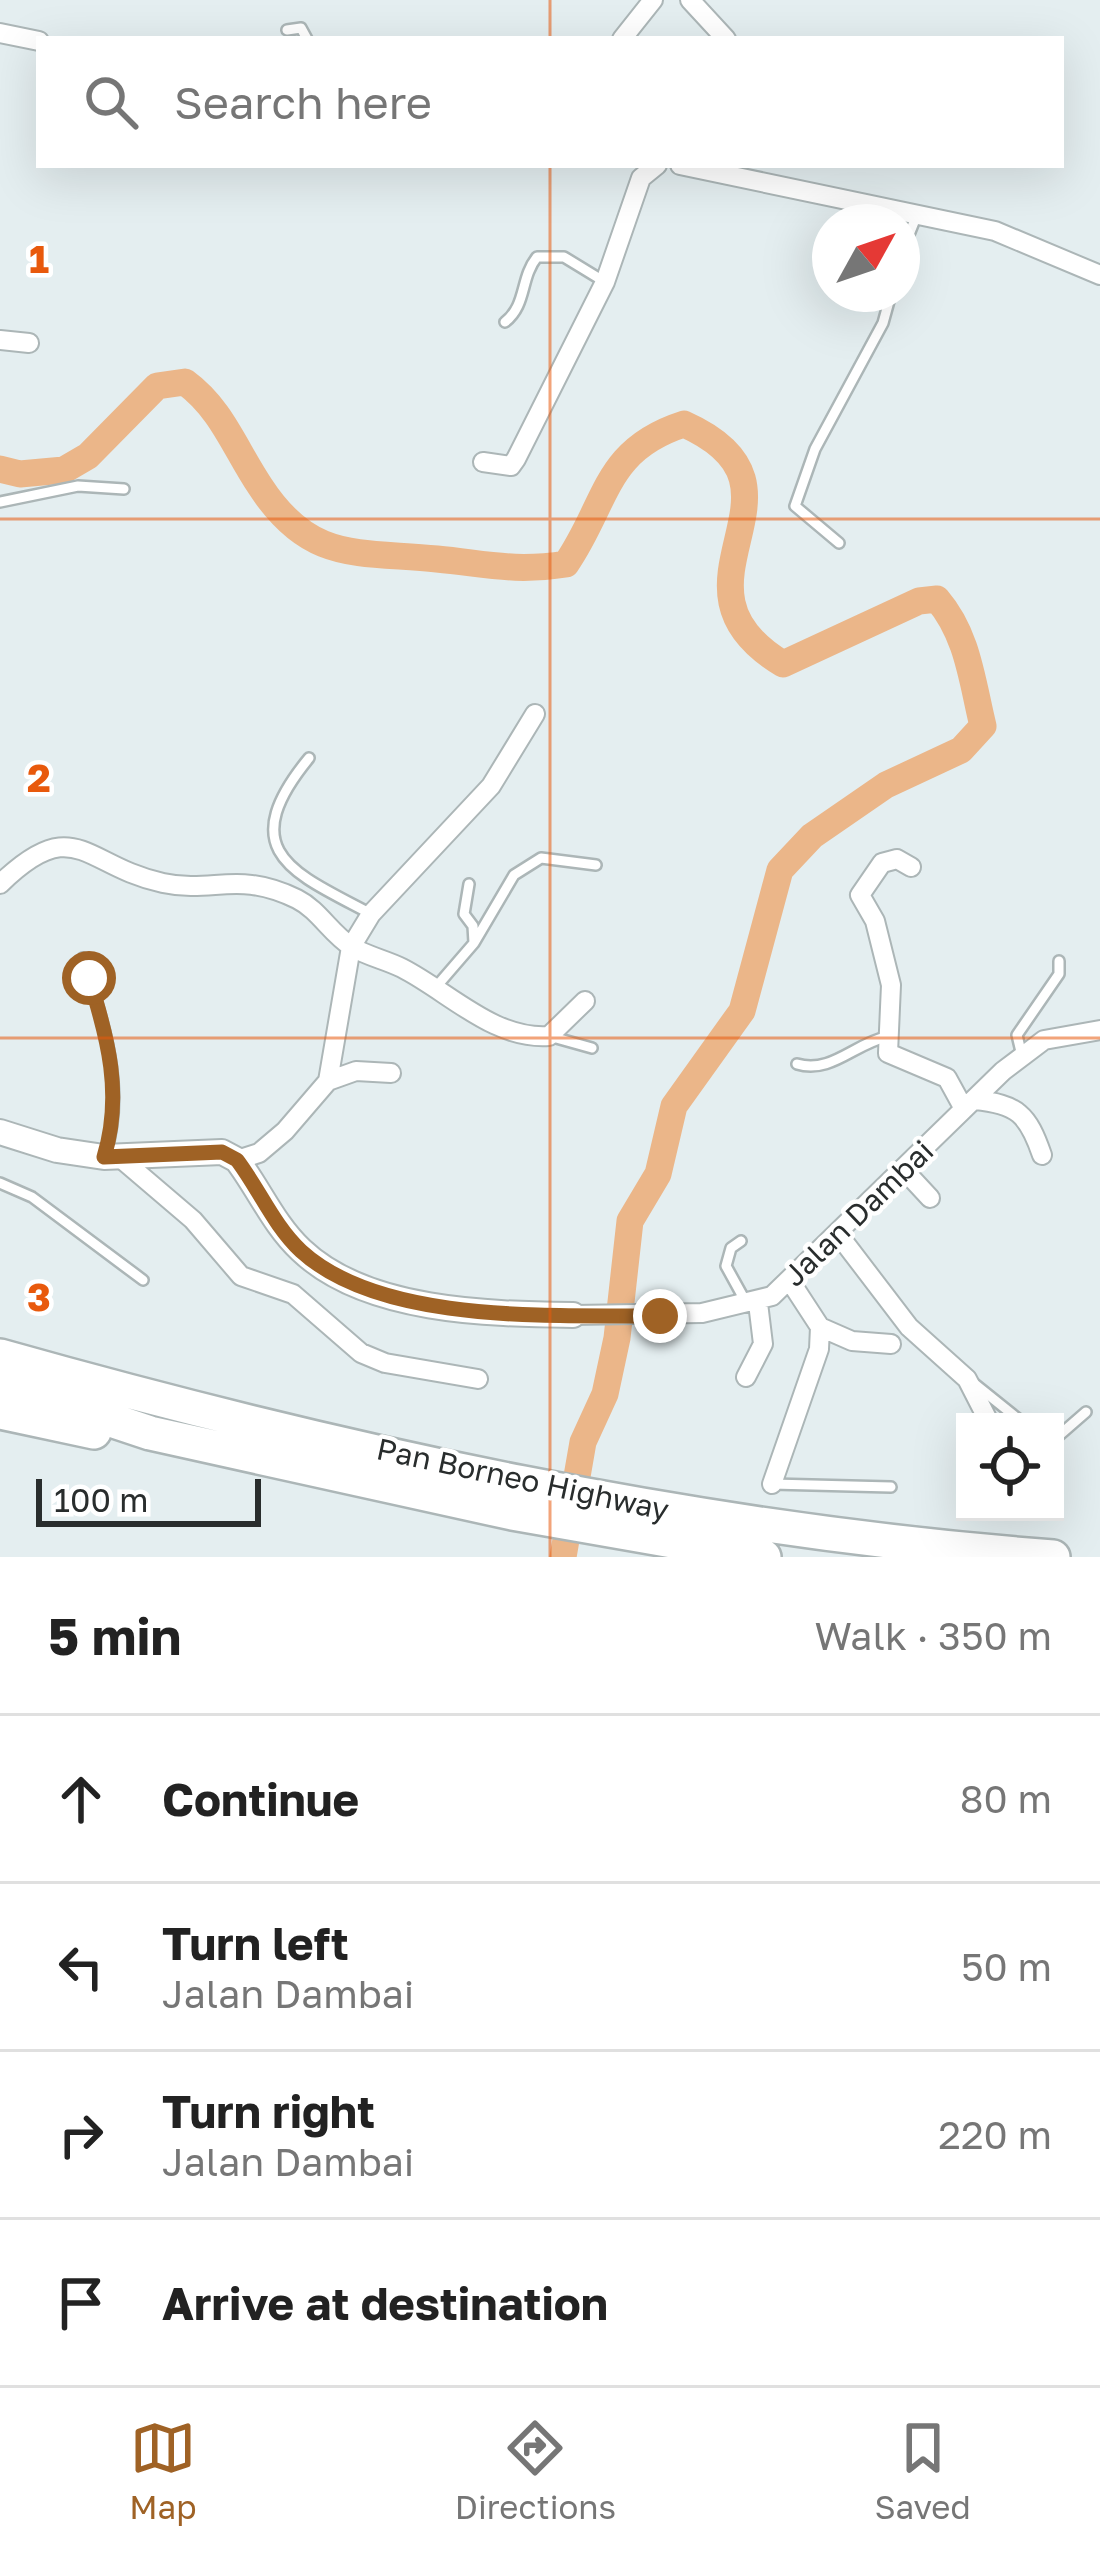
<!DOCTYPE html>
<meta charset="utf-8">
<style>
body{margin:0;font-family:"Golos Text",sans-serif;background:#f2f2f2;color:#222}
.controls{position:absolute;right:36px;bottom:36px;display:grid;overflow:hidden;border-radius:0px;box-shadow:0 12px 48px #0002}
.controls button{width:108px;height:108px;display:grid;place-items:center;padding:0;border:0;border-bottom:3px solid #e0e0e0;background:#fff;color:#222;font:60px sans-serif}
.compass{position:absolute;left:812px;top:204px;width:108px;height:108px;border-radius:50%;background:#fff;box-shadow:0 12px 48px #0002;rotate:50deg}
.scale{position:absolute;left:36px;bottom:30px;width:225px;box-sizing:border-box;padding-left:12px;border:6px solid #292d2d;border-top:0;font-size:33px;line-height:42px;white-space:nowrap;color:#292d2d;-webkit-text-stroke:9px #fff;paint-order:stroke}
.stop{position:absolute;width:36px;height:36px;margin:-27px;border:9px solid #9f6225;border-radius:50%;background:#fff}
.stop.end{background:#9f6225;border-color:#fff;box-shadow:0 3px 12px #0008}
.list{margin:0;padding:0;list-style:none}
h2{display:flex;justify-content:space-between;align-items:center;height:156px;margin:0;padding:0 48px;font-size:51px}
h2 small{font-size:39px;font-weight:400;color:#767676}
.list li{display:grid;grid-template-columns:78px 1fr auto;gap:36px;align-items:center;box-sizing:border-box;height:168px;padding:0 48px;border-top:3px solid #e0e0e0}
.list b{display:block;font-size:45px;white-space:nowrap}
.list p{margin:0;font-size:39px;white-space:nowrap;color:#767676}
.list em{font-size:39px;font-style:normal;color:#767676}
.icon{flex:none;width:66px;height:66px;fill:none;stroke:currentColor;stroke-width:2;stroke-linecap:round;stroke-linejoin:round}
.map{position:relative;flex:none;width:1100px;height:1557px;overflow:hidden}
.search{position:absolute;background:#fff;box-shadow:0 12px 48px #0002;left:36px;right:36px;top:36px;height:132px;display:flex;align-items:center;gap:30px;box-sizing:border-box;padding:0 42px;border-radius:0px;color:#767676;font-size:45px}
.sheet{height:828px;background:#fff}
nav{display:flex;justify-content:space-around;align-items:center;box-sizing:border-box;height:168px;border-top:3px solid #e0e0e0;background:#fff;font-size:33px;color:#767676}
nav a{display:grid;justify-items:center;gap:6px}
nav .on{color:#9f6225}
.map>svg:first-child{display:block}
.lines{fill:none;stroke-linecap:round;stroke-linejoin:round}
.river{stroke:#ebb689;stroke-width:27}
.lane-casing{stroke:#acb6b7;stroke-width:14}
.street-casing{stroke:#acb6b7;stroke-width:22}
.secondary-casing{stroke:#acb6b7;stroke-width:28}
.highway-casing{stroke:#acb6b7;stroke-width:38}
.lane{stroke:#fff;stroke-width:9}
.street{stroke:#fff;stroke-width:18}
.secondary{stroke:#fff;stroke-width:24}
.highway{stroke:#fff;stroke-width:33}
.route{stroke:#9f6225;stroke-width:15}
.grid{fill:none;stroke:#e8590c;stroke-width:3;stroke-opacity:0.55}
.labels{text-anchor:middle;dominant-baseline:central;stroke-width:9;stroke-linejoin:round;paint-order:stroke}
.street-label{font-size:30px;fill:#292d2d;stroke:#fff}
.grid-label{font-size:39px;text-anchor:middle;font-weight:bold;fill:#e8590c;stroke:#fff;stroke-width:9;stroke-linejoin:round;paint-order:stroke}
</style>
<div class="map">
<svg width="1100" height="1557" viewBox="0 0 1100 1557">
<rect width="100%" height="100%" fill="#e4eef0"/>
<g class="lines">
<!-- river -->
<path class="river" d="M 0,469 L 20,474 L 64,470 L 88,456 L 157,386 L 185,382 C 222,409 235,449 260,486 C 310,563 357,551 437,559 C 488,564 514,572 566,564 C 608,503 603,450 684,424 C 829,489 650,584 783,664 L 919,601 L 937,599 C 968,635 972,681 983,726 L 961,750 L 886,785 L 812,836 L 780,870 L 742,1011 L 674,1106 L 658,1174 L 630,1221 L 617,1338 L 605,1394 L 583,1442 L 563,1557"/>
<defs>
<path id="lane" d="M 287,30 L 301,28 L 307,39
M 902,252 L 916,217
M 505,322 C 527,305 520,278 537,257 L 564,257 L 605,282
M 0,502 L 78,486 L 124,489
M 839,543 L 795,506 L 815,449 L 883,323 L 891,294
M 309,758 C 232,852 294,873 371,914
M 469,884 L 464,914 L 473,926 L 474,943
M 83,958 C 103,1022 126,1086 106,1152
M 436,987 L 474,943 L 514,875 L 541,858 L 596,865
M 549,1036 L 592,1048
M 1022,1056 L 1017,1035 L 1059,974 L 1059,961
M 797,1064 C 831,1074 854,1044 886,1037
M 0,1183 L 32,1197 L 143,1280
M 738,1303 L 742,1295 L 726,1266 L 731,1248 L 741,1241
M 971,1381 L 1022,1422
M 1055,1439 L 1086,1412
M 772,1484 L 891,1487"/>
<path id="street" d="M 690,0 L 726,39
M 0,33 L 39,41
M 622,39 L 653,0
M 680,165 L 995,231 L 1100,275
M 0,340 L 29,343
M 483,462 L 511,466 L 516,459 L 605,282 L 641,178 L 657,165
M 911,867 L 897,859 L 882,863 L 860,895 L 875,921 L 891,985 L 888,1053 L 947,1078 L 964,1109
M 0,884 C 75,811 84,866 163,883 C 214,894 237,870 297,899 C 319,910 331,934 352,947 C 367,956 386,960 402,968 C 449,992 494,1040 549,1036 L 585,1001
M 328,1081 L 356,1071 L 391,1073
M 975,1100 C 1017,1104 1028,1114 1042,1155
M 118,1156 L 193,1220 L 241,1276 L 293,1294 L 361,1353 L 385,1363 L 478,1379
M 237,1160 L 259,1153 L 285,1131 L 328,1081 L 351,947 L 371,914 L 491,786 L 535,714
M 904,1170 L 930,1198
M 838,1234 L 909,1327 L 967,1379 L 989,1422
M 573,1315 L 702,1313 L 772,1296 L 1003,1071 L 1044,1040 L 1100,1030
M 820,1327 L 852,1341 L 891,1344
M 746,1377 L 763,1344 L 758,1303
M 772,1484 L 819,1349 L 820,1327 L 790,1281"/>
<path id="secondary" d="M 0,1132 L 57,1150 L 104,1157 L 222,1152 L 237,1160 C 259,1189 274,1225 301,1250 C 366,1312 488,1314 573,1315"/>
<path id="highway" d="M 0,1356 C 344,1453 697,1530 1053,1557
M 0,1383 L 150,1433 L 512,1513 L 764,1557
M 0,1412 L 94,1432"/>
</defs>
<!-- lane casing -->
<use href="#lane" class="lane-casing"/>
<!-- street casing -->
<use href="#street" class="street-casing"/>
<!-- secondary casing -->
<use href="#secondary" class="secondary-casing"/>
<!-- highway casing -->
<use href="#highway" class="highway-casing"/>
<!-- lane -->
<use href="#lane" class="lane"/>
<!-- street -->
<use href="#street" class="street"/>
<!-- secondary -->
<use href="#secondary" class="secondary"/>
<!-- highway -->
<use href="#highway" class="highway"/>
</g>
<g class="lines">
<!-- route -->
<path class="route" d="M 89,978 C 108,1038 123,1095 104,1157 L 222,1152 L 237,1160 C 259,1189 274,1226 301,1251 C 382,1325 556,1315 660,1316"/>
</g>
<!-- grid -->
<path class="grid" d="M 550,0 L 550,39M 550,165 L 550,1557M 0,519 L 1100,519M 0,1038 L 1100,1038"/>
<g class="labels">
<!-- street labels -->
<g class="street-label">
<text transform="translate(858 1213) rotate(-44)">Jalan Dambai</text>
<text transform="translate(523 1479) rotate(12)">Pan Borneo Highway</text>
</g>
</g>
<g class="grid-label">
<text x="39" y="273">1</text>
<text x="39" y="792">2</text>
<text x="39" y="1311">3</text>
</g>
</svg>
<div class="controls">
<button><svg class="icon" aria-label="locate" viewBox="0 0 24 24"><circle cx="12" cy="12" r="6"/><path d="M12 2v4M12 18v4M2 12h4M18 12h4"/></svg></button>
</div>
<svg class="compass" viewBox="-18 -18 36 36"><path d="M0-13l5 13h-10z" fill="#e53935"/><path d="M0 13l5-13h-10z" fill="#767676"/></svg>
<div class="scale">100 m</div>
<div class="stop" style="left:89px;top:978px"></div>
<div class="stop end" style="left:660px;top:1316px"></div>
<div class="search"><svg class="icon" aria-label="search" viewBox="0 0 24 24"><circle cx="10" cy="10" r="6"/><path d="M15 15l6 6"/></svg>Search here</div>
</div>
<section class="sheet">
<h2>5 min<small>Walk · 350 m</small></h2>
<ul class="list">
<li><svg class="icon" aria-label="ahead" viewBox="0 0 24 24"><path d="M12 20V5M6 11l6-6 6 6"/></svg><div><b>Continue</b></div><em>80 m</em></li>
<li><svg class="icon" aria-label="left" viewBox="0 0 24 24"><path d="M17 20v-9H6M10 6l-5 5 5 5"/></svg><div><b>Turn left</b><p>Jalan Dambai</p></div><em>50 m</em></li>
<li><svg class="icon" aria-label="right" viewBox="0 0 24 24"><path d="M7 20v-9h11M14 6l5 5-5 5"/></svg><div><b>Turn right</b><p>Jalan Dambai</p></div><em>220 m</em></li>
<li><svg class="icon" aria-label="arrive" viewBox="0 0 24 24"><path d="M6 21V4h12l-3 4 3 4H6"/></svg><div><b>Arrive at destination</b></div></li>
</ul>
</section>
<nav>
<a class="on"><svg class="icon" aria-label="map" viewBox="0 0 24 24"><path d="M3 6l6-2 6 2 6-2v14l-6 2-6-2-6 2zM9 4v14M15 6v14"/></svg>Map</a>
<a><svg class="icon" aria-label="directions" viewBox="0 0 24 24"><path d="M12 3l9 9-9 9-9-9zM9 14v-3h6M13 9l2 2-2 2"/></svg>Directions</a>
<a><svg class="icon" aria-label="saved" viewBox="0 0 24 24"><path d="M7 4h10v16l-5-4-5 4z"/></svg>Saved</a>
</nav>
